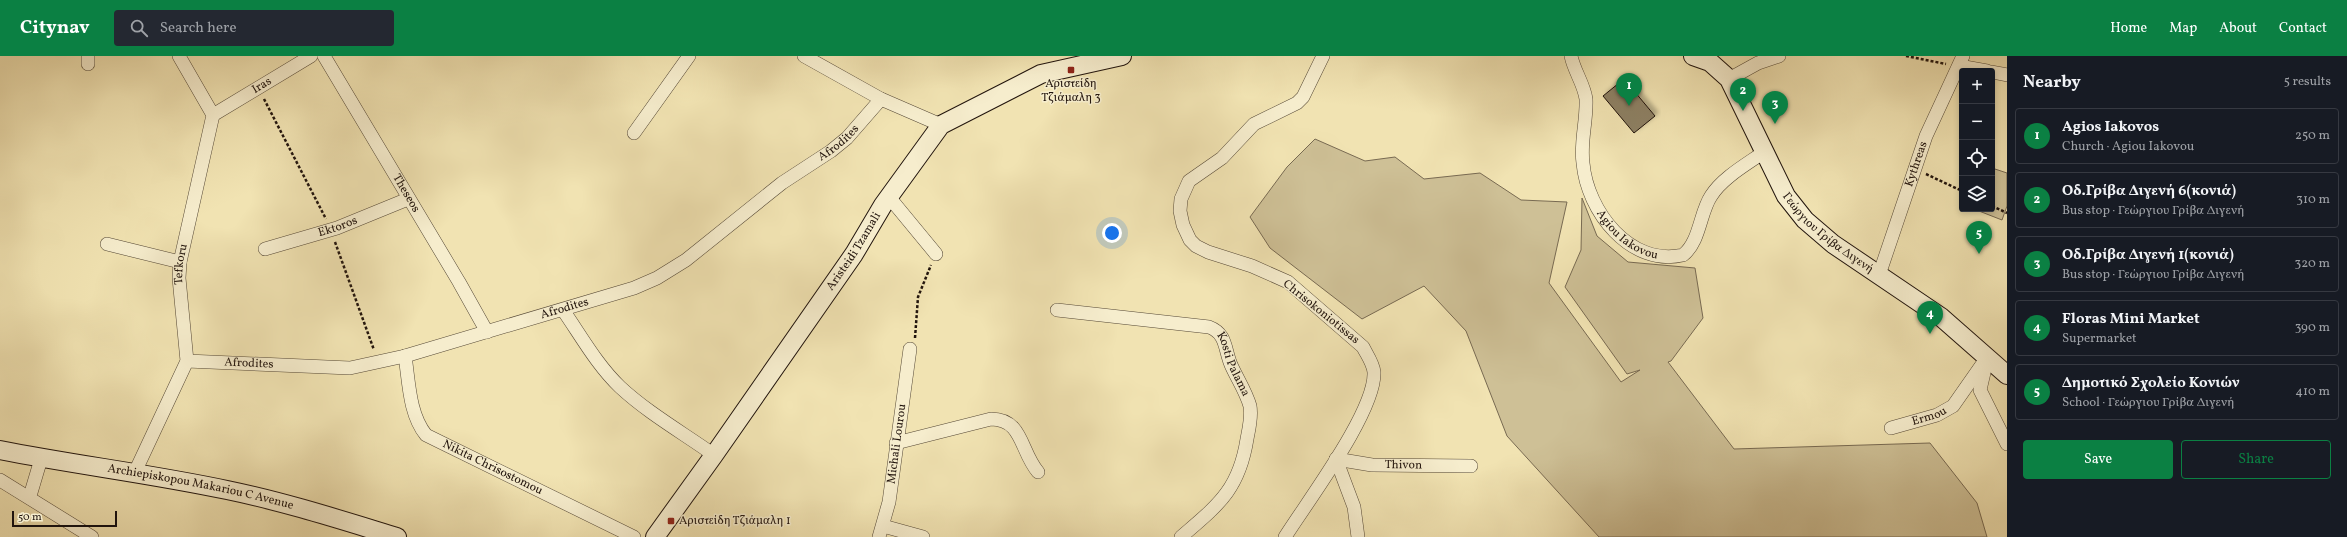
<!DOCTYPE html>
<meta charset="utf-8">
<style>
body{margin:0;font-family:Vollkorn,serif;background:#242831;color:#f1f3f6}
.controls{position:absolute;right:12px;top:12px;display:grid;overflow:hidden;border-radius:4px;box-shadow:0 2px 6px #0003}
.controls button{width:36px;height:36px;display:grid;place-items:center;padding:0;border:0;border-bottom:1px solid #363941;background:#171b24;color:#f1f3f6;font:20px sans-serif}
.scale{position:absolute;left:12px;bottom:10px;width:105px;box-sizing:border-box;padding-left:4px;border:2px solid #21140d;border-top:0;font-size:11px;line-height:14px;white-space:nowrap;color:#21140d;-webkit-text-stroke:3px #f6edcd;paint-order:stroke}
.you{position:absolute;left:1112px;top:177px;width:14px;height:14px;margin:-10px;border:3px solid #fff;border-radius:50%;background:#1a73e8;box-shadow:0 0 0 6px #1a73e833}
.badge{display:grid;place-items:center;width:26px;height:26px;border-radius:50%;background:#0b8043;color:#fff;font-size:13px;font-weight:700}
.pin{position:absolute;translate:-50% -33px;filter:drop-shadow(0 1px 2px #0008)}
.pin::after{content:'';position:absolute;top:21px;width:14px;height:12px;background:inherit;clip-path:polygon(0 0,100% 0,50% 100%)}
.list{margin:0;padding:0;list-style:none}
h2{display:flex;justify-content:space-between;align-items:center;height:52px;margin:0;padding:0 16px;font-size:17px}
h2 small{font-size:13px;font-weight:400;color:#9ea1a6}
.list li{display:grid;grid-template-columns:26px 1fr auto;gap:12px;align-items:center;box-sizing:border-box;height:56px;margin:0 8px 8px;padding:0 8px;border:1px solid #363941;border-radius:4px}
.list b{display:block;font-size:15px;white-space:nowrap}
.list p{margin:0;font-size:13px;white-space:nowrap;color:#9ea1a6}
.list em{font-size:13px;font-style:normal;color:#9ea1a6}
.actions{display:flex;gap:8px;padding:12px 16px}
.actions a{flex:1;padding:9px 0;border:1px solid #0b8043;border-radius:4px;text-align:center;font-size:14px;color:#0b8043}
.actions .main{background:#0b8043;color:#fff}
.icon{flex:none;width:22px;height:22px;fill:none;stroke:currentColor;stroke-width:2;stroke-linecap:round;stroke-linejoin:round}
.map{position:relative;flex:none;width:2007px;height:481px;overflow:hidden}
header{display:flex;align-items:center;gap:24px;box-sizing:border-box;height:56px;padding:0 20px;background:#0b8043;color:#fff}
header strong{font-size:19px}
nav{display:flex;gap:22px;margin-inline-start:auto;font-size:14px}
.search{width:280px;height:36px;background:#242831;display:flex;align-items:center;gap:10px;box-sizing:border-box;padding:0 14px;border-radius:4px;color:#9ea1a6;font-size:15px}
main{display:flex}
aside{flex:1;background:#171b24}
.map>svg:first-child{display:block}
.green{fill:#cec096;stroke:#786a52}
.building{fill:#8d8063;stroke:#21140d;filter:url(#shadow)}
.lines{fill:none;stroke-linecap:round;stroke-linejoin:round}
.street-casing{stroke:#554836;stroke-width:14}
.secondary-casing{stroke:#21140d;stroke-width:20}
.path{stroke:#21140d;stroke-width:2.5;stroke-dasharray:3 2;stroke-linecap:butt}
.street{stroke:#f6edcd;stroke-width:13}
.secondary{stroke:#f6edcd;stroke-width:18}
.poi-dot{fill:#8f2418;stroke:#f6edcd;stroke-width:1.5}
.labels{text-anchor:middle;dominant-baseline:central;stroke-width:3;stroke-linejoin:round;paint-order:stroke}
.poi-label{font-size:12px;fill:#21140d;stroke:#f6edcd}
.street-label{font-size:12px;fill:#21140d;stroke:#f6edcd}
</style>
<header>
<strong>Citynav</strong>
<div class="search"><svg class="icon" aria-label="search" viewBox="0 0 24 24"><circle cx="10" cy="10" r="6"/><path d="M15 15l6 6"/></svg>Search here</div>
<nav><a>Home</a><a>Map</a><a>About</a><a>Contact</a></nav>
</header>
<main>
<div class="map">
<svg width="2007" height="481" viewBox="0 0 2007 481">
<defs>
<filter id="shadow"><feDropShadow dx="3.5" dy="-3.5" stdDeviation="2" flood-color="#0004"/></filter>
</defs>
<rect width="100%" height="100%" fill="#f1e3b2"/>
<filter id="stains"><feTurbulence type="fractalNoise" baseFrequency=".005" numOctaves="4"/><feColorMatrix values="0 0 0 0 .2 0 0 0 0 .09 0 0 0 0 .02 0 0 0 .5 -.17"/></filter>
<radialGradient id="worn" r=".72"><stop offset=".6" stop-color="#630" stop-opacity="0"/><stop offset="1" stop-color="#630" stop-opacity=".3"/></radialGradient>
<!-- green -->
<path class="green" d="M 1315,83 L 1365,105 L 1395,101 L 1424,123 L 1480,117 L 1521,144 L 1567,146 L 1549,227 L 1621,326 L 1640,314 L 1627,318 L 1565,231 L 1581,194 L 1582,142 L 1597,180 L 1628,206 L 1695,212 L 1703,262 L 1671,305 L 1668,306 L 1734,393 L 1930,387 L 1977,447 L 1987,481 L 1599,481 L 1507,380 L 1466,275 L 1424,230 L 1362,263 L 1270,192 L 1250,161 L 1287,111 Z
M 1995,113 L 2007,117 L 2007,150 L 2002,164 L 1979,155 L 1980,153 L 1992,153 L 1992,121 Z"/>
<!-- building -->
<path class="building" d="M 1624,23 L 1655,60 L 1634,77 L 1603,40 Z"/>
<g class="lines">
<defs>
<g id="street">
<path id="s1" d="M 324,0 L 459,226 L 487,276"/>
<path d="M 804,0 L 881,43 L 941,69"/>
<path id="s2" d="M 1571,0 C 1574,15 1584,28 1586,43 C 1587,65 1580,86 1583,107 C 1587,155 1630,211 1683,199 C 1700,186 1700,156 1711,140 C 1722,122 1747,108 1764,96"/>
<path d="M 88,8 L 88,0"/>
<path d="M 1959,10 L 1987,15"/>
<path d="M 1992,16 L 2007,19"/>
<path d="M 1729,23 L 1758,7 L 1779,0"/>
<path id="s3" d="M 213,59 L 311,0"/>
<path d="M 634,77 L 689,0"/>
<path d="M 889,141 L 936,198"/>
<path d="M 107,188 L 180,206"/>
<path id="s4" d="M 265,193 L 337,172 L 408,143"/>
<path id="s5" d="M 1879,219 L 1926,80 L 1963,0"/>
<path d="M 563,254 C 581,280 597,309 620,331 C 648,357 683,377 714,399"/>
<path id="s6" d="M 1057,254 L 1209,271 C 1228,278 1224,295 1232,311 C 1238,324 1246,336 1250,350 C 1252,361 1249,372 1247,383 C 1239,434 1218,449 1181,481"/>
<path id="s7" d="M 405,300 C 409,326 409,358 426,379 L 634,481"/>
<path id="s8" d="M 187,305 L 350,312 L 405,300 L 634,232 L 657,222 L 686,204 L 782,127 L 831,95 L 847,82 L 881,43"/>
<path d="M 1986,308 L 1980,334 L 2007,388"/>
<path id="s9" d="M 1891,372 L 1937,359 L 1953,350 L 1988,300"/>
<path d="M 896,387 L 991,363 C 1023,363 1020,395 1038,416"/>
<path id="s10" d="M 1336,403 L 1372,409 L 1471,410"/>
<path d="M 1336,403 L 1354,451 L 1358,481"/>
<path id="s11" d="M 135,416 L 187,305 L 179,222 L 180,206 L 213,59 L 179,0"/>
<path d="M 0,424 L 92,481"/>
<path d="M 30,440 L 41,403"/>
<path d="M 883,470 L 923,481"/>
<path id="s12" d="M 879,481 L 889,446 L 910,293"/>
<path d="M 1285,481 C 1307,446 1376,355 1374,316 C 1373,307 1367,299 1363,291 L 1288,226 L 1252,210 L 1208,196 L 1196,190 L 1190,184 L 1183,169 L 1180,155 L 1181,143 L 1189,125 L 1222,102 L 1254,68 L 1297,47 L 1303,41 L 1323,0"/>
</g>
<g id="secondary">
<path id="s13" d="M 1693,0 L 1710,6 L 1729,23 L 1786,140 L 1805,164 L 1833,188 L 1941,261 L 2007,319"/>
<path id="s14" d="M 0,394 C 76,409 152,418 227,434 C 285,446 341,464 397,481"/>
<path id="s15" d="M 655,481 L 714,399 L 854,198 L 883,149 L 941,69 L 1041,18 L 1122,0"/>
</g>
</defs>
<!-- street casing -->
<use href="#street" class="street-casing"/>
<!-- secondary casing -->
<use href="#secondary" class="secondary-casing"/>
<!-- path -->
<path class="path" d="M 1906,0 L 1946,8
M 264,43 L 326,163
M 1926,118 L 1962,135
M 1992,150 L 2007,157
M 335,186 L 374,294
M 915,282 L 918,241 L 931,209"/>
<!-- street -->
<use href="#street" class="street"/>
<!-- secondary -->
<use href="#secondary" class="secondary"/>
</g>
<!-- markers -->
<g class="poi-dot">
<rect x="1067" y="10" width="8" height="8" rx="2"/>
<rect x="667" y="461" width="8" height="8" rx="2"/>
</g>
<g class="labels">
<!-- poi labels -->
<g class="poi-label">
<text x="1071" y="28">Αριστείδη<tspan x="1071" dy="14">Τζιάμαλη 3</tspan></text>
<text x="679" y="465" text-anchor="start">Αριστείδη Τζιάμαλη 1</text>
</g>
<!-- street labels -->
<g class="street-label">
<text stroke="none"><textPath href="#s3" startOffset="57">Iras</textPath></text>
<text stroke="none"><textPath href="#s8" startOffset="710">Afrodites</textPath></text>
<text stroke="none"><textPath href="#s5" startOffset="117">Kythreas</textPath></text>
<text stroke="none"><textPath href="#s1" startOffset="160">Theseos</textPath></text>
<text stroke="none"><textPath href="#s4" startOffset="76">Ektoros</textPath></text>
<text stroke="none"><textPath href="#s2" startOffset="199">Agiou Iakovou</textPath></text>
<text stroke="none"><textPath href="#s13" startOffset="230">Γεώργιου Γρίβα Διγενή</textPath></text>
<text stroke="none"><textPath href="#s15" startOffset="348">Aristeidi Tzamali</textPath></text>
<text stroke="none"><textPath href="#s11" startOffset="220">Tefkoru</textPath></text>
<text stroke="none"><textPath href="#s8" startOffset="386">Afrodites</textPath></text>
<text transform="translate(1321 256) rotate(39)">Chrisokoniotissas</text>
<text stroke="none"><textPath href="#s8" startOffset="62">Afrodites</textPath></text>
<text stroke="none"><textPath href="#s6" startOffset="199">Kosti Palama</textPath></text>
<text stroke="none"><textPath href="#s9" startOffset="40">Ermou</textPath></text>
<text stroke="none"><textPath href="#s12" startOffset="95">Michali Lourou</textPath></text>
<text stroke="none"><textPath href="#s10" startOffset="68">Thivon</textPath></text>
<text stroke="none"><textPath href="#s7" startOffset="157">Nikita Chrisostomou</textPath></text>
<text stroke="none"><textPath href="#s14" startOffset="204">Archiepiskopou Makariou C Avenue</textPath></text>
</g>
</g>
<rect width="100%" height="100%" filter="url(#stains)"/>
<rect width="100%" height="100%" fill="url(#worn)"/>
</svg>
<div class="controls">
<button>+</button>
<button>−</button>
<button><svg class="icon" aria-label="locate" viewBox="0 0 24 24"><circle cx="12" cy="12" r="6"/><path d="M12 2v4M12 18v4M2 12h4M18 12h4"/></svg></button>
<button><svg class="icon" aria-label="layers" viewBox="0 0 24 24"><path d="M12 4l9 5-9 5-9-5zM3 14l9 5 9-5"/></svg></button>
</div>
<div class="scale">50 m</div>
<div class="you"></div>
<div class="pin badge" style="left:1629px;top:50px">1</div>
<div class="pin badge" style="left:1743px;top:55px">2</div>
<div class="pin badge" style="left:1775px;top:68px">3</div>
<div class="pin badge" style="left:1930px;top:278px">4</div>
<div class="pin badge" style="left:1979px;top:198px">5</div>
</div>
<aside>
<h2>Nearby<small>5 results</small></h2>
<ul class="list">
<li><span class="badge">1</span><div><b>Agios Iakovos</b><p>Church · Agiou Iakovou</p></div><em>250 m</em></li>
<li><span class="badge">2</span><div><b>Οδ.Γρίβα Διγενή 6(κονιά)</b><p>Bus stop · Γεώργιου Γρίβα Διγενή</p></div><em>310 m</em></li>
<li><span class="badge">3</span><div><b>Οδ.Γρίβα Διγενή 1(κονιά)</b><p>Bus stop · Γεώργιου Γρίβα Διγενή</p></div><em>320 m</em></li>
<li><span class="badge">4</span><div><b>Floras Mini Market</b><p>Supermarket</p></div><em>390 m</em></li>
<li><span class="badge">5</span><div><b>Δημοτικό Σχολείο Κονιών</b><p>School · Γεώργιου Γρίβα Διγενή</p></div><em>410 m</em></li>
</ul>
<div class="actions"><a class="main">Save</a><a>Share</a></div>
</aside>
</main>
